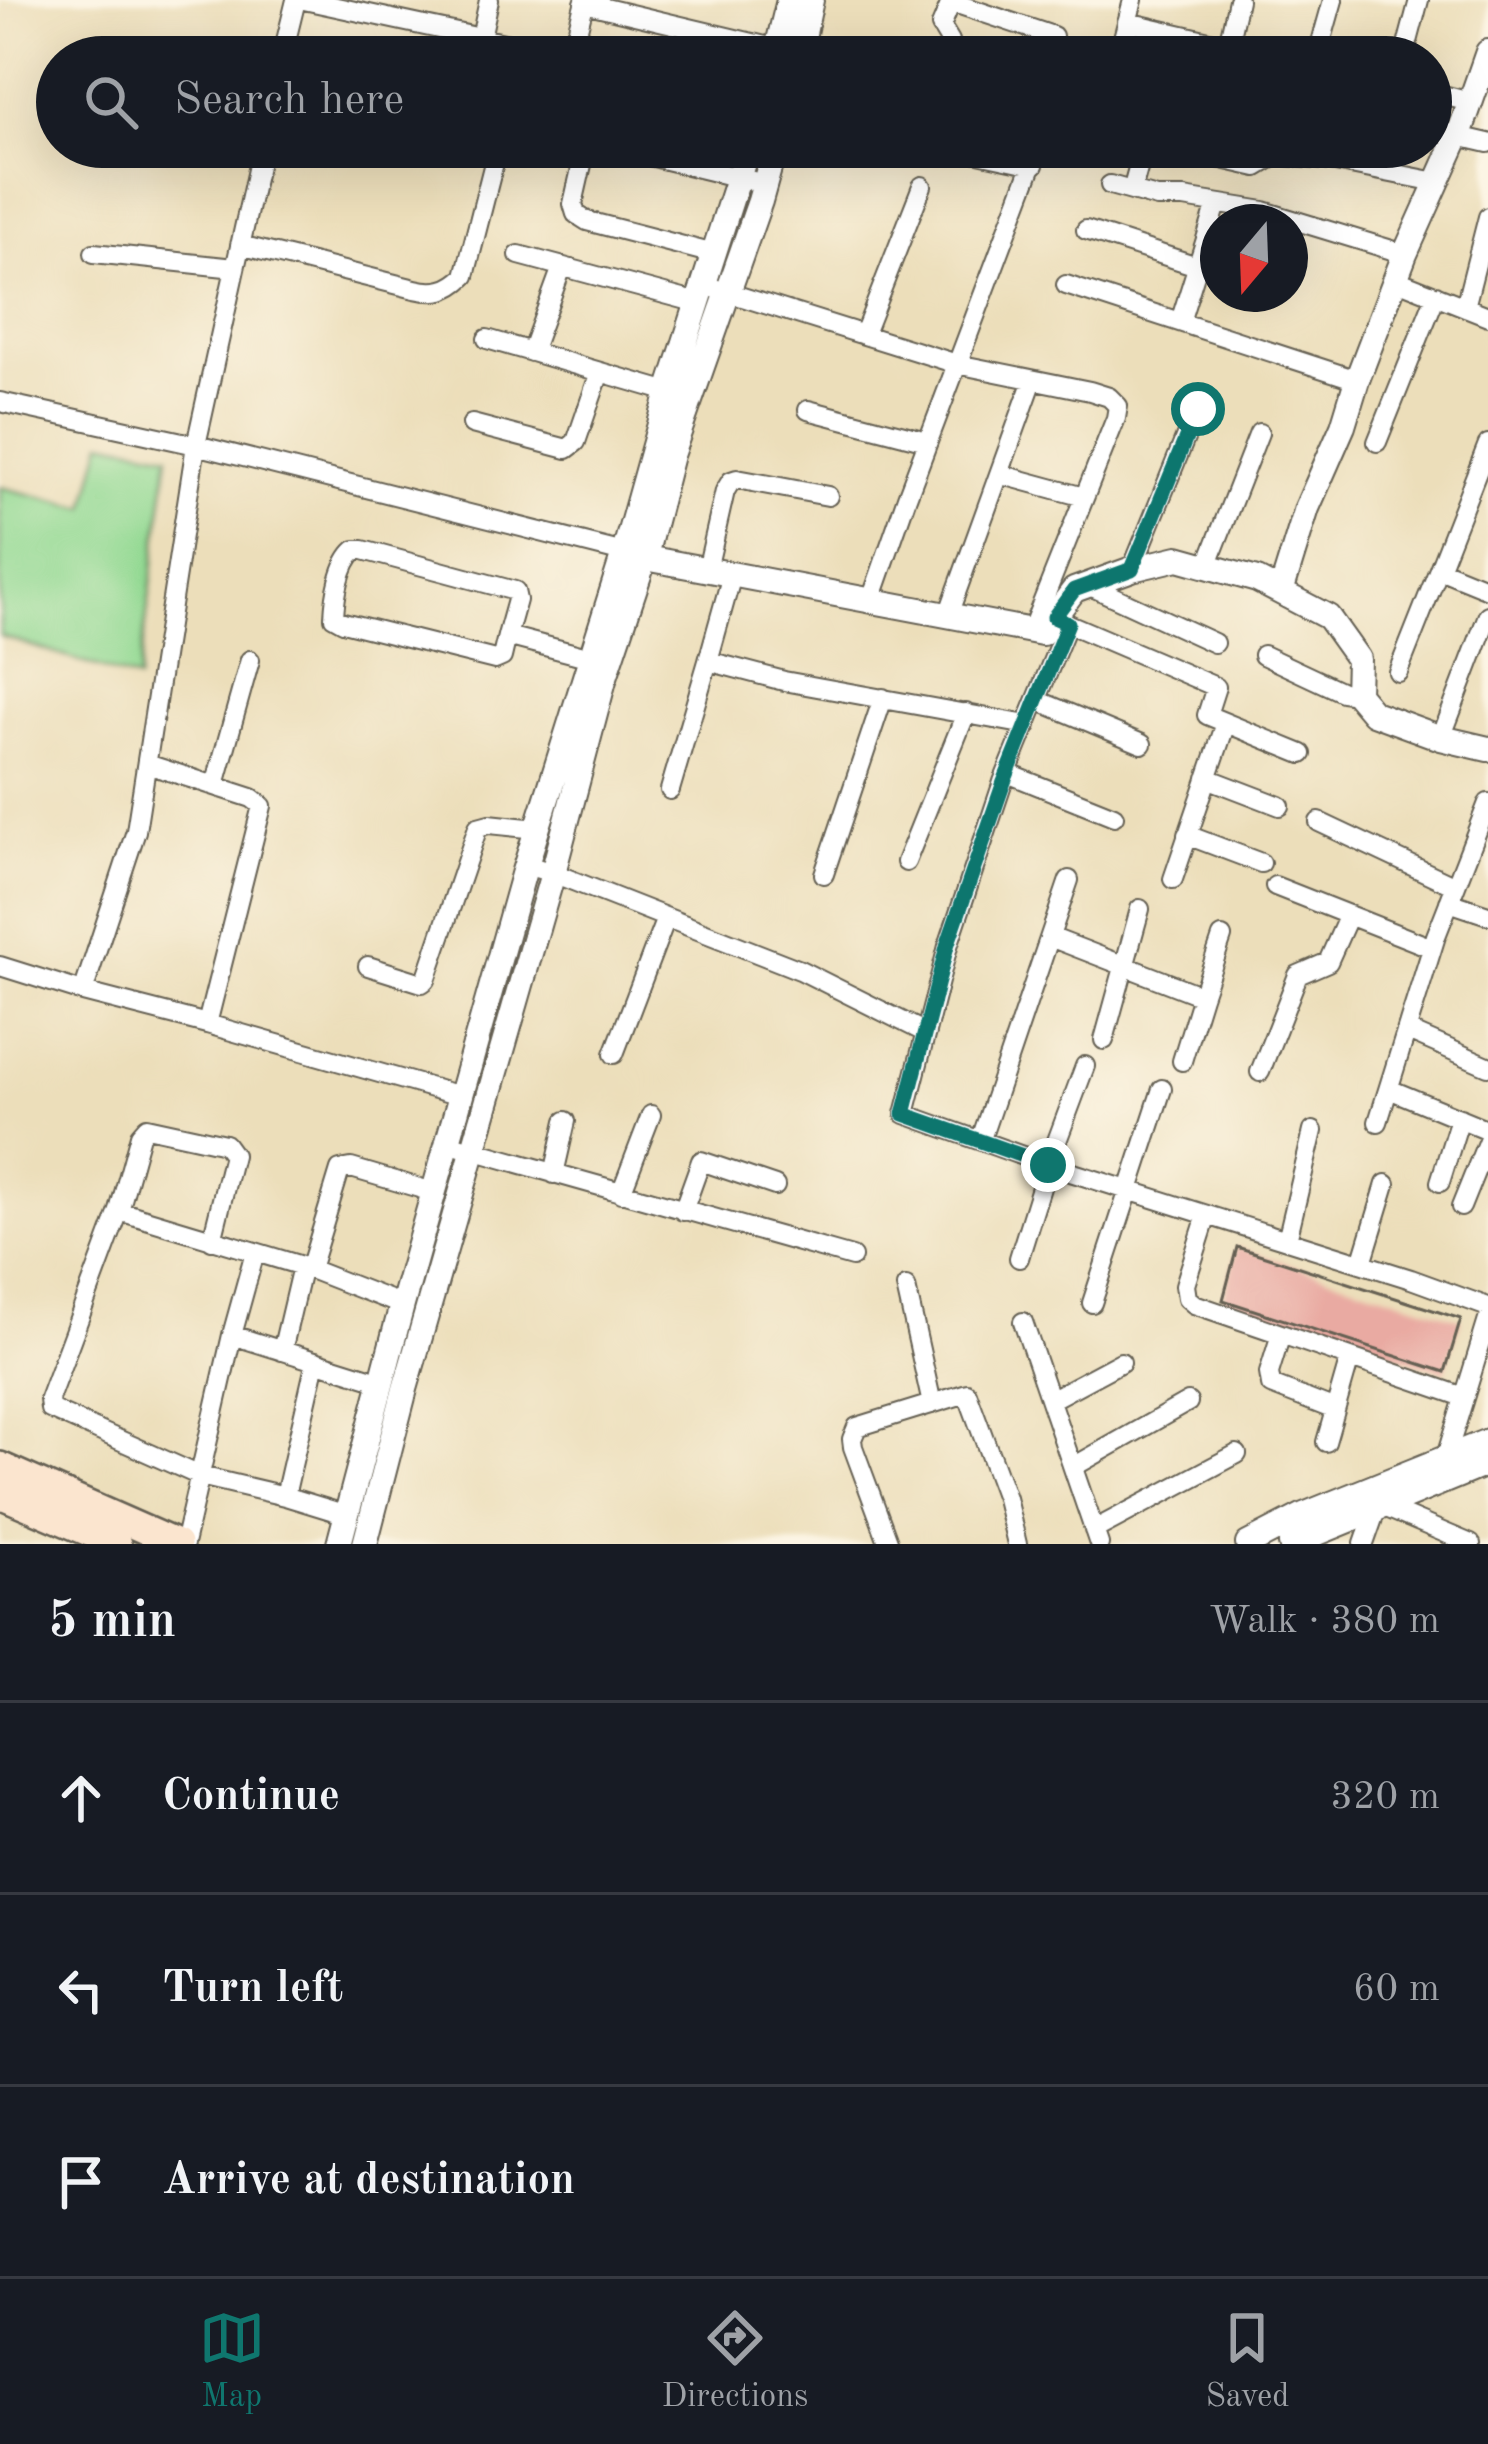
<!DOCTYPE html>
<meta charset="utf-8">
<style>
body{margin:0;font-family:"Old Standard TT",serif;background:#242831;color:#f1f3f6}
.compass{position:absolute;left:1200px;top:204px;width:108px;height:108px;border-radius:50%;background:#171b24;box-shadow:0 12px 48px #0002;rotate:199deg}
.stop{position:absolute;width:36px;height:36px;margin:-27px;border:9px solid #0f766e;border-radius:50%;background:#fff}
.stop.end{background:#0f766e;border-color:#fff;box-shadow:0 3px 12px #0008}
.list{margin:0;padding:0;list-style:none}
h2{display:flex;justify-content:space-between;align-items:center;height:156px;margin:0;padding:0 48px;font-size:51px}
h2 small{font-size:39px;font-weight:400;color:#9ea1a6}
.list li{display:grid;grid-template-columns:78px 1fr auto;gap:36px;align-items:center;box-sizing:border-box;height:192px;padding:0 48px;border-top:3px solid #363941}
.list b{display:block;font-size:45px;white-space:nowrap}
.list em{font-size:39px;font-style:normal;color:#9ea1a6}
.icon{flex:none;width:66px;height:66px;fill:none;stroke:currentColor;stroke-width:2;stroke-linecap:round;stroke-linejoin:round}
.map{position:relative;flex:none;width:1488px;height:1544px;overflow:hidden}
.search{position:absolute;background:#171b24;box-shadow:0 12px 48px #0002;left:36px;right:36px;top:36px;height:132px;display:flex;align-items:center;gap:30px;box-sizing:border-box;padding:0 42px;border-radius:66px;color:#9ea1a6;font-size:45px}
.sheet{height:732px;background:#171b24}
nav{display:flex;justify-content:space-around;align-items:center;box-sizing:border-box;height:168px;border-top:3px solid #363941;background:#171b24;font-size:33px;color:#9ea1a6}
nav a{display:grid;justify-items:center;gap:6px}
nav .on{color:#0f766e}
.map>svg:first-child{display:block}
.green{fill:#93d993;stroke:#587a58;stroke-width:3}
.building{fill:#e9aaa2}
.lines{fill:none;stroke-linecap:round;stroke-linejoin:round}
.minor-casing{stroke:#656053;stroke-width:22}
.tertiary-casing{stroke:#656053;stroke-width:28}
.secondary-casing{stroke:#656053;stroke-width:32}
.minor{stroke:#fff;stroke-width:18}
.tertiary{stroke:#fff;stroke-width:24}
.secondary{stroke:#fbe5cf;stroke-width:27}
.route{stroke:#0f766e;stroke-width:15}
</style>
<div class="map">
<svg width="1488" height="1544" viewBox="0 0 1488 1544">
<rect width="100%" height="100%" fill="#fcf5e5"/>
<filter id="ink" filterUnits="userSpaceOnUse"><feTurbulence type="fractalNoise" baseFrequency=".00833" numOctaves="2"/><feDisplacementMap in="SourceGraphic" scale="24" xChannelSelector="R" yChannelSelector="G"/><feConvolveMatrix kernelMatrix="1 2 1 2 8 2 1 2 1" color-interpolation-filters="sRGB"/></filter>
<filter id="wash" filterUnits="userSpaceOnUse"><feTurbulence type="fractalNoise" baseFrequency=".004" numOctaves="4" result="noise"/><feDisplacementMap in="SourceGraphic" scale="48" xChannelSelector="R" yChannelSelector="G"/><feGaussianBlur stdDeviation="2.7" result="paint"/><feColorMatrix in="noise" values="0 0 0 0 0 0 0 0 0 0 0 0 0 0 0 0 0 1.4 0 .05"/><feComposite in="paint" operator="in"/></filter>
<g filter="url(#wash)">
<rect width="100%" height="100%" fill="#ecdeba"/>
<!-- green -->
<path class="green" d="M 103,441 L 169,454 L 138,680 L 0,636 L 0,487 L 86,508 Z"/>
<g id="blocks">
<!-- building -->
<path class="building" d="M 1237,1247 L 1461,1319 L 1445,1372 L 1223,1300 Z"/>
</g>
</g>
<g filter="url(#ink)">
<use href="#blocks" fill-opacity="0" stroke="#656053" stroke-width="3"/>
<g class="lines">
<defs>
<path id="minor" d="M 304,0 L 569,57
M 951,2 L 1053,36
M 584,3 L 778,49
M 1127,22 L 1278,57
M 481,38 L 489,0
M 950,41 L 941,26 L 952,0
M 1226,54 L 1238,0
M 282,57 L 296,0
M 571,57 L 585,0
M 1118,57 L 1133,0
M 1317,57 L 1333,0
M 1404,57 L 1419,0
M 1431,92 L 1470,102
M 1458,136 L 1488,143
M 586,147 L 573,204 L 576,214 L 587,221 L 714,254
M 612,147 L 765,184
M 950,147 L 1034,165
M 1206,147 L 1209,156 L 1257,167 L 1277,155 L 1325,160 L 1437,182
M 1110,185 L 1157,198 L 1184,198 L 1264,211 L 1405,254
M 1132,191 L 1144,147
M 1086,230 L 1197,266
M 240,245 L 415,289 C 436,294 450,291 465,276 L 498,147
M 94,253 L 235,268
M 519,255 L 698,303
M 1397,280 L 1488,316
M 704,285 L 957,364 L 1090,391 L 1109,397 L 1118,406 L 1116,418 L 1031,631
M 1066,285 L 1357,380
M 1465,307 L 1488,217
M 1180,322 L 1217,204
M 864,334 L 922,186
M 487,339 L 669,392
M 531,352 L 562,267
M 0,402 L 196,445 L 624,553
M 808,410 L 927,441
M 472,424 L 567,449 L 576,442 L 600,372
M 1377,442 L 1436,295
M 1488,444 L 1439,569 L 1488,589
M 999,474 L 1084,497
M 1207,566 L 1259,433
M 1132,569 L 1197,409
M 707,570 L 725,491 L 731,481 L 737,479 L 828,496
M 732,575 L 708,661 L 784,681 L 1027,725
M 1088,585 L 1214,643
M 871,600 L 907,497 L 1039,147
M 948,615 L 1033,380
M 1062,621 L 1216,687 L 1207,715 L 1302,754
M 1068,623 L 1003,782 L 948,946 L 905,1114 L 1048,1165 L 1411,1279 L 1488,1307
M 507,636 L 517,600 L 515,591 L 363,550 L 355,550 C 340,563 335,596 334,617 L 343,622 L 495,660 L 502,657 L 507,636 L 591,658
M 1263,655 L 1342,692 L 1357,694
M 1398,672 L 1439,569
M 1037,700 L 1142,744
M 1441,738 L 1488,615
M 1007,773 L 1114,816
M 1207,778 L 1280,806
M 215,785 L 250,660
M 670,790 L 708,661
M 1319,822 L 1455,886
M 1187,835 L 1261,863
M 906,862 L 966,713
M 526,865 L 553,873 L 800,970 L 926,1033
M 824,874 L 883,698
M 1173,879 L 1226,723
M 1275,886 L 1432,948
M 1449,902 L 1488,915
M 1050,937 L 1202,996 L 1182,1061
M 0,966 L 83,992 L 207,1024 L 262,806 L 252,798 L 147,764
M 368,966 L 422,983 L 426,980 L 478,827 L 489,824 L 537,829
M 83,992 L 136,831 L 196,445 L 262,147
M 1202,996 L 1222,937
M 207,1024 L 460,1096
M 1408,1031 L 1488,1066
M 1104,1040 L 1140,909
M 614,1054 L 666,918
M 1260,1072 L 1298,975 L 1328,962 L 1349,915
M 1389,1089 L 1488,1130
M 1378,1122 L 1436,936 L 1488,803
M 981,1139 L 1069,880
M 447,1143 L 852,1257
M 554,1174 L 566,1121
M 1440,1182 L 1460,1118
M 621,1193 L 651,1115
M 1461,1207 L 1488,1140
M 119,1211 L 302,1266 L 402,1305
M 683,1211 L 701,1161 L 775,1186
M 1207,1215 L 1185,1285 L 1187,1298 L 1194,1304 L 1464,1397
M 212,1240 L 233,1155 L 225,1144 L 147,1127 L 140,1135 L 119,1211 L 49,1399 L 50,1409 L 200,1476 L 285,1496 L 347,1515
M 1287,1240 L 1313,1131
M 1019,1258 L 1048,1165 L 1085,1066
M 1362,1263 L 1386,1184
M 310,1269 L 340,1170 L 351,1168 L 433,1192
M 906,1287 L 932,1404
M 1092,1303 L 1162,1089
M 1023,1322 L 1099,1544
M 1281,1334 L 1269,1373 L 1271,1385 L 1335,1410
M 232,1335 L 382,1382
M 282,1351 L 302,1266
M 1050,1400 L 1121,1362
M 1326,1442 L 1350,1358
M 1445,1460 L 1488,1320
M 1073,1467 L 1188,1402
M 285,1496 L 316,1361
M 1384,1507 L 1471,1544
M 1094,1530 L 1237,1454
M 184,1544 L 232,1335 L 255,1252
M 889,1544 L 853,1447 L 852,1439 L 857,1427 L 967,1393 L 1006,1498 L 1017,1544
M 1364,1544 L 1376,1510"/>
<path id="tertiary" d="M 775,57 L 789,0
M 799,57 L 811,0
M 630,555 L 1042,633 L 1074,590 L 1132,569 L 1178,558 L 1257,580 L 1328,617 L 1358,659 L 1357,694 L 1373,713 L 1441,738 L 1488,749
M 1281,592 L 1307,508 L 1343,426 L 1357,380 L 1405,254 L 1461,129 L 1488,52
M 339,1544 L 402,1305 L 524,871 L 624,553 L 669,392 L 748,147
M 365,1544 L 405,1389 L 553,873 L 604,680 L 644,560 L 671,455 L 760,201 L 775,147
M 1248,1544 L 1304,1515 L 1488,1441
M 1291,1544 L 1488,1463"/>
<path id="secondary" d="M 0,1466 L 177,1544
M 0,1494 L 117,1544"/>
</defs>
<!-- minor casing -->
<use href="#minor" class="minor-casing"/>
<!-- tertiary casing -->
<use href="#tertiary" class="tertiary-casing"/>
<!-- secondary casing -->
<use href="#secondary" class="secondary-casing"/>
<!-- minor -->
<use href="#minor" class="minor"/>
<!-- tertiary -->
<use href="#tertiary" class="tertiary"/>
<!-- secondary -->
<use href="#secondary" class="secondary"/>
</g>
</g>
<g class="lines" filter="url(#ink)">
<!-- route -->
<path class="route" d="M 1048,1165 L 904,1114 L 947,946 L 1004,782 L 1068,623 L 1054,617 L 1074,590 L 1132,569 L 1198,409"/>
</g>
</svg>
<svg class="compass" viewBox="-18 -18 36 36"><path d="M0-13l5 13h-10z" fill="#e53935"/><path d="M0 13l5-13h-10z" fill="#9ea1a6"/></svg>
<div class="stop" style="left:1198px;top:409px"></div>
<div class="stop end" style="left:1048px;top:1165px"></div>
<div class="search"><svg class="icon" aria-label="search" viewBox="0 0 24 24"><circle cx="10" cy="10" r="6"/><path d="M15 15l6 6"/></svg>Search here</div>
</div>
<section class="sheet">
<h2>5 min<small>Walk · 380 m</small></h2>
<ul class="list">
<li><svg class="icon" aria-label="ahead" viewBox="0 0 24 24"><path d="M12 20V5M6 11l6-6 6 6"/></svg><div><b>Continue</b></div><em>320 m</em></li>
<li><svg class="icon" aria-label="left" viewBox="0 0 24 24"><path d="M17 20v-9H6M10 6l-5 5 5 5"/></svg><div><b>Turn left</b></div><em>60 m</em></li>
<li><svg class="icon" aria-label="arrive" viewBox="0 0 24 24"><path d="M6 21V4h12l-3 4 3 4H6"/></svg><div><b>Arrive at destination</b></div></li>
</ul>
</section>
<nav>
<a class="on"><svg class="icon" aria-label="map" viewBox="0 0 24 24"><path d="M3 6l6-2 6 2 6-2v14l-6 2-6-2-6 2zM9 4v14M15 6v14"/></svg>Map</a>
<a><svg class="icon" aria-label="directions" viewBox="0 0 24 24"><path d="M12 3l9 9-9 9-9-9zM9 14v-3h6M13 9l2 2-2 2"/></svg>Directions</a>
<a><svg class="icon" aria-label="saved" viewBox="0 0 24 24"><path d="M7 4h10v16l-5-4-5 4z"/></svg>Saved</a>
</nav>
